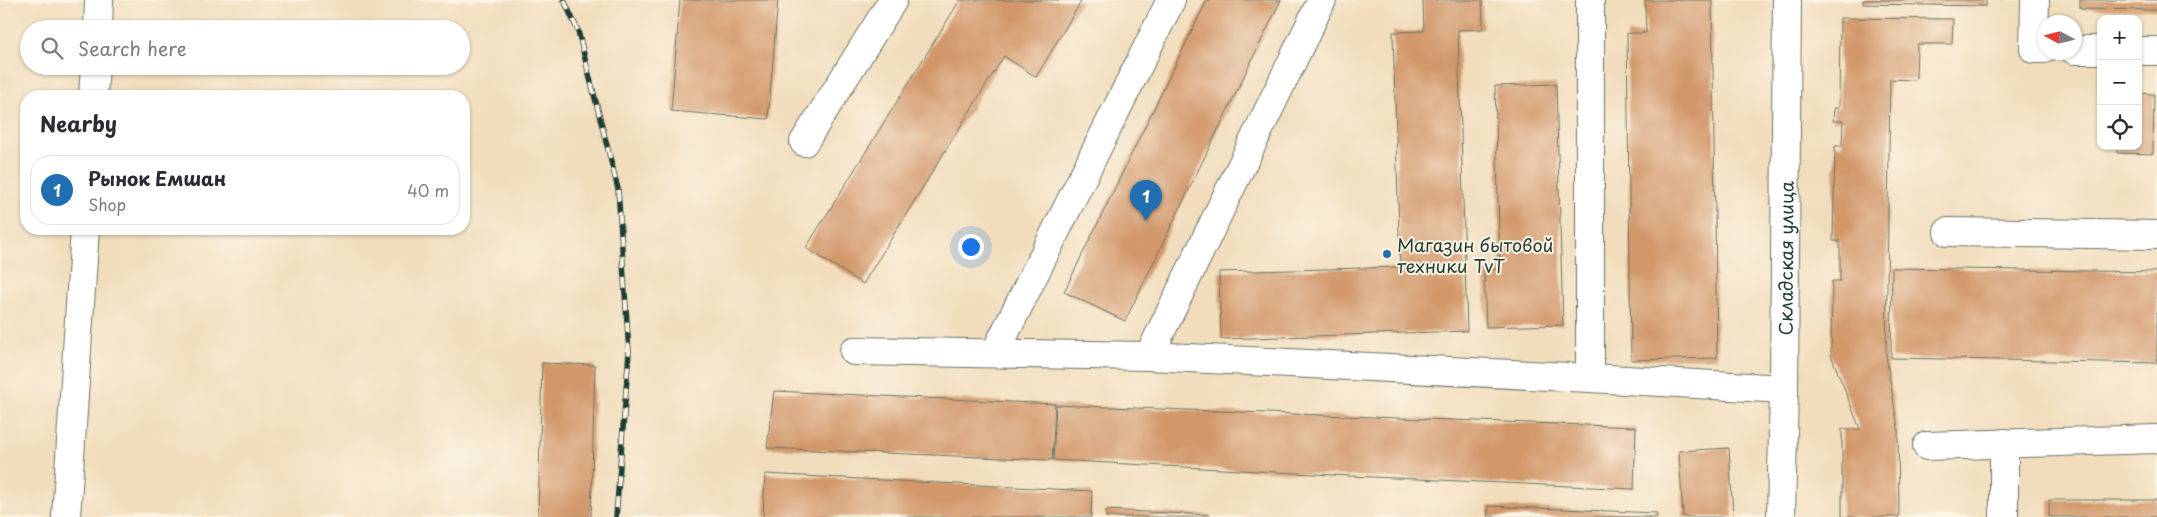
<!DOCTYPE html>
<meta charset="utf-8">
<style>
body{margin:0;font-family:"Playpen Sans",sans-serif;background:#f7f7f7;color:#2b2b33}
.controls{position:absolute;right:15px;top:15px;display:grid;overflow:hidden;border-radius:10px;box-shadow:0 1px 4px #0004}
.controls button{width:45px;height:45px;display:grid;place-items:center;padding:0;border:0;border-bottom:1px solid #e1e1e2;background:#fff;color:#2b2b33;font:25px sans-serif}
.compass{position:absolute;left:2037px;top:15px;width:45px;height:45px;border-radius:50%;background:#fff;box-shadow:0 1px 4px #0004;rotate:277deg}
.you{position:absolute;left:970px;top:246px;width:18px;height:18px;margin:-12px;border:4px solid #fff;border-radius:50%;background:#1a73e8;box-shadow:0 0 0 8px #1a73e833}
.badge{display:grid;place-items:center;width:32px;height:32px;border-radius:50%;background:#1f6fb2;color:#fff;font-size:16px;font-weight:700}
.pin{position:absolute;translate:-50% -41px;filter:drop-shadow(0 1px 2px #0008)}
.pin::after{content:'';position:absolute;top:26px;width:18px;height:15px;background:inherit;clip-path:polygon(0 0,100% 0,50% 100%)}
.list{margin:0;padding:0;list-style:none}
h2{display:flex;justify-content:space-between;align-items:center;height:65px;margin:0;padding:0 20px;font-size:21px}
h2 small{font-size:16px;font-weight:400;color:#7c7c81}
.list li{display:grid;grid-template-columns:32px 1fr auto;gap:15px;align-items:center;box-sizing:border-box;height:70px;margin:0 10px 10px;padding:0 10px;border:1px solid #e1e1e2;border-radius:20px}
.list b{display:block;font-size:19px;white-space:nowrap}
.list p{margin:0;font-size:16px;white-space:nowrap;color:#7c7c81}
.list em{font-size:16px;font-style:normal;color:#7c7c81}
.icon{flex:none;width:28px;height:28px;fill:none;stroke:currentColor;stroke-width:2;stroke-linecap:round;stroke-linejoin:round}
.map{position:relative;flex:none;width:2157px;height:517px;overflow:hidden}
.search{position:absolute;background:#fff;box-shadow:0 1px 4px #0004;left:20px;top:20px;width:450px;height:55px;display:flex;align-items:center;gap:12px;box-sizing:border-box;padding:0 18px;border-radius:28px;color:#7c7c81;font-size:19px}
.panel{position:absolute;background:#fff;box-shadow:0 1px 4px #0004;left:20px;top:90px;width:450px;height:145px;border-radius:20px}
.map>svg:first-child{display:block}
.building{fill:#d2986a}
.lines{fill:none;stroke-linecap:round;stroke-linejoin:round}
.minor-casing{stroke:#687564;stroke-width:30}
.minor{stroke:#fff;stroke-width:28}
.rail-casing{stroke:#1f3d34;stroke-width:5.5}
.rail{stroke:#fcf5e5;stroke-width:4;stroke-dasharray:11;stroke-linecap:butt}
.poi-dot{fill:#1f6fb2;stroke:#fcf5e5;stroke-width:2}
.labels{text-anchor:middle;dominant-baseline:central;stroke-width:4;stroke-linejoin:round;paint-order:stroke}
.poi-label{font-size:18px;fill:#1f3d34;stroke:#fcf5e5;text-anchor:start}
.street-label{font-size:18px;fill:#1f3d34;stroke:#fcf5e5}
</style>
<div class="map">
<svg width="2157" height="517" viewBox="0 0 2157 517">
<rect width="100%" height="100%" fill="#fcf5e5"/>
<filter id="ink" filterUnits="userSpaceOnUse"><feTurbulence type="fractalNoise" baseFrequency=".02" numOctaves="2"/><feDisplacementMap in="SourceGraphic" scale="10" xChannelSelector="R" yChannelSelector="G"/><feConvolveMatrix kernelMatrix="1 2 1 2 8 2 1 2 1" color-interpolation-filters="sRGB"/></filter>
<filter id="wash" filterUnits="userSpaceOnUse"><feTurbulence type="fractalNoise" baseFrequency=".0096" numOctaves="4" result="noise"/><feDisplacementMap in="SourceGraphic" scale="20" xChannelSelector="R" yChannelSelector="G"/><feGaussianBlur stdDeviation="1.12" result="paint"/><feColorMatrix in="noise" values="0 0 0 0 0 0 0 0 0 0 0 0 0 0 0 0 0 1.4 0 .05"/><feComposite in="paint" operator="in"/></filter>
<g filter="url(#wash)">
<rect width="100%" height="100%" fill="#f1ddbc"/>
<g id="blocks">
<!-- building -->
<path class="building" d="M 680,0 L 778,0 L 768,119 L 671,111 Z
M 960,0 L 1082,0 L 1036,77 L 1004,56 L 863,284 L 806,248 Z
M 1207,0 L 1281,0 L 1125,321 L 1064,292 Z
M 1423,0 L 1482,0 L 1483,29 L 1458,30 L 1467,331 L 1221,339 L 1219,272 L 1400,267 L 1393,32 L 1424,31 Z
M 1645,0 L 1712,0 L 1717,358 L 1631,360 L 1627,33 L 1646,33 Z
M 1863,0 L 1986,0 L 1986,6 L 1863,4 Z
M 2080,0 L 2157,0 L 2157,10 L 2080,9 Z
M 1840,18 L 1953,19 L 1952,44 L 1917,44 L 1916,80 L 1890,79 L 1886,356 L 1898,428 L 1899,517 L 1842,517 L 1842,429 L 1860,429 L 1831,355 L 1832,281 L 1840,281 L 1840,241 L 1833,241 L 1835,146 L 1842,146 L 1843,121 L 1833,121 L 1834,108 L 1839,108 Z
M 1556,84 L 1563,325 L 1486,327 L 1484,270 L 1500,269 L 1495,86 Z
M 2138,93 L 2154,94 L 2153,154 L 2117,153 L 2117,146 L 2138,146 Z
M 1892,268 L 2157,272 L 2157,363 L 1891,358 Z
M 542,363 L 595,365 L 591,517 L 538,517 Z
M 774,391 L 1055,404 L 1052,460 L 767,448 Z
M 1056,405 L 1636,427 L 1634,489 L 1351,476 L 1053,460 Z
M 1729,448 L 1733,517 L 1683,517 L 1679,451 Z
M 765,474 L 1092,491 L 1091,517 L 763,517 Z
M 2049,500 L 2157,500 L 2157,517 L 2049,517 Z
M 1488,506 L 1657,513 L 1657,517 L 1488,517 Z
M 1106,510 L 1210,515 L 1210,517 L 1106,517 Z"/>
</g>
</g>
<g filter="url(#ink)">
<use href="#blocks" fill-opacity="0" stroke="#687564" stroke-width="1"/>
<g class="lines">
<defs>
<g id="minor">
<path d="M 2035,0 L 2034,49 L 2044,49"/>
<path d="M 98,29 L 99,0"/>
<path d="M 2074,50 L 2101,50"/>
<path d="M 2138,51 L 2157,51"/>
<path d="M 93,96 L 95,66"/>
<path d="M 804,142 L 893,0"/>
<path d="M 1948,232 L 2157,235"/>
<path d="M 854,351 L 1149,356 L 1590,378 L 1590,0"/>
<path d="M 995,353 L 1171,0"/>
<path d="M 1149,356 L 1322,0"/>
<path d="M 1590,378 L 1784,389"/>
<path d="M 1927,446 L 2157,439"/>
<path d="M 66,517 L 85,229"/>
<path id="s1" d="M 1781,517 L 1784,389 L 1787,0"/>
<path d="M 2004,517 L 2004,443"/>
</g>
</defs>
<!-- minor casing -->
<use href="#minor" class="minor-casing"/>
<!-- minor -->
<use href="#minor" class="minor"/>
<defs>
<path id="rail" d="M 564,0 L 578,31 L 618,189 L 629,352 L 616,517"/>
</defs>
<!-- rail casing -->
<use href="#rail" class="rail-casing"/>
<!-- rail -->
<use href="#rail" class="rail"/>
</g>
</g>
<!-- markers -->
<circle class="poi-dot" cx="1387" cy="254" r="5"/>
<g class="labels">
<!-- poi labels -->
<g class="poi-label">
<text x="1397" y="244">Магазин бытовой<tspan x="1397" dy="21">техники TvT</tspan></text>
</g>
<!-- street labels -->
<g class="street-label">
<text stroke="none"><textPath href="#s1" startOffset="259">Складская улица</textPath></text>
</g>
</g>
</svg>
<div class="controls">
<button>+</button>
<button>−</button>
<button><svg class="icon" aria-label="locate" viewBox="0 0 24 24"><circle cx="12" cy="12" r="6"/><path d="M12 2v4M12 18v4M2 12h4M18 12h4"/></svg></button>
</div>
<svg class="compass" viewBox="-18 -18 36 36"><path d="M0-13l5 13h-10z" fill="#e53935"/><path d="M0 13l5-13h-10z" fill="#7c7c81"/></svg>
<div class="you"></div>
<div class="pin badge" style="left:1146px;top:221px">1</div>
<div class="search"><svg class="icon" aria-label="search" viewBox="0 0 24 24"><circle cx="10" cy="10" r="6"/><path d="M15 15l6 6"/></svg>Search here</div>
<section class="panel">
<h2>Nearby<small></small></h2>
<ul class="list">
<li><span class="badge">1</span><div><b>Рынок Емшан</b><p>Shop</p></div><em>40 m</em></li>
</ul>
</section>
</div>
